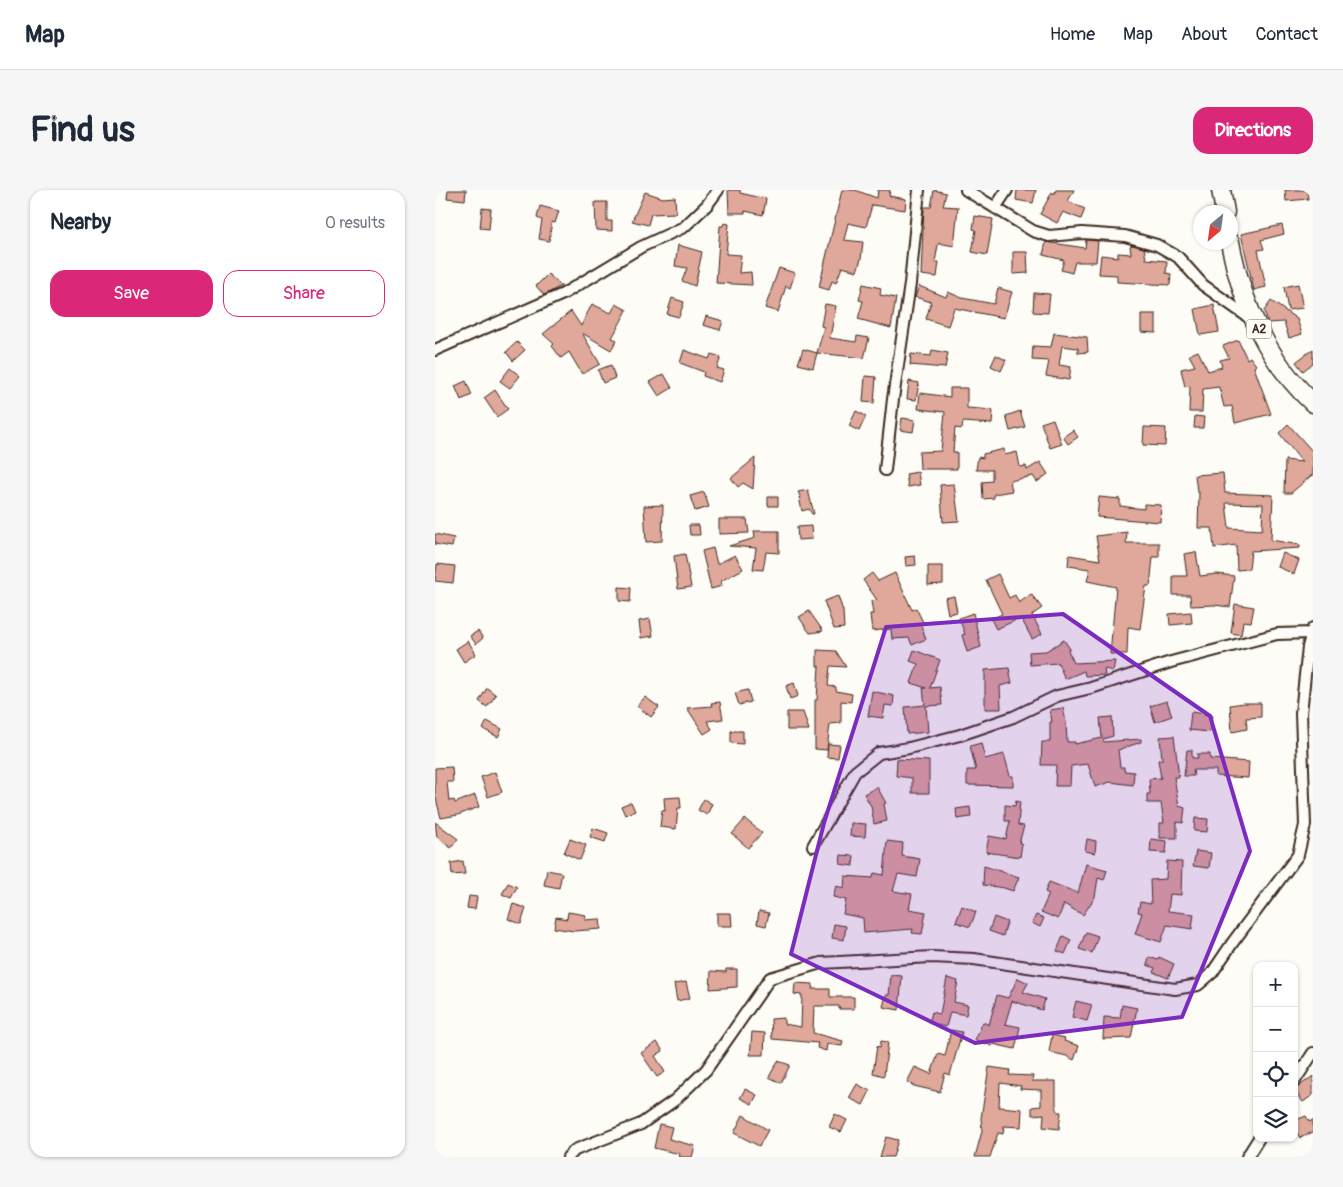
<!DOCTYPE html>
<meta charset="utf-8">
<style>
body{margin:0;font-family:Pangolin,sans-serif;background:#f6f6f7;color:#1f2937}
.controls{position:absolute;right:15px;bottom:15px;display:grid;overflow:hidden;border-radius:10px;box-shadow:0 1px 4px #0004}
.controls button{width:45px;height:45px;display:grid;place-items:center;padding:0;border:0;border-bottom:1px solid #e0e1e3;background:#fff;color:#1f2937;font:25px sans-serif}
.compass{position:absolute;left:758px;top:15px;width:45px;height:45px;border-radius:50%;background:#fff;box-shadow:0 1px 4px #0004;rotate:209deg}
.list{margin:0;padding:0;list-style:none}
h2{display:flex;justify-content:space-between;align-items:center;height:65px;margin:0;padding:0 20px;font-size:21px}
h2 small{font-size:16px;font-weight:400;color:#747a83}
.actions{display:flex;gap:10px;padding:15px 20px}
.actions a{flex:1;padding:11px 0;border:1px solid #db2777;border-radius:15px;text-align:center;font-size:18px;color:#db2777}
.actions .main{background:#db2777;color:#fff}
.icon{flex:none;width:28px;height:28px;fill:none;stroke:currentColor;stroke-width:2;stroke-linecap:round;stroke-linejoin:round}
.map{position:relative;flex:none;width:878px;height:967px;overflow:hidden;border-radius:15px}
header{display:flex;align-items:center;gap:30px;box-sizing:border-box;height:70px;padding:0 25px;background:#fff;border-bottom:1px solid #e0e1e3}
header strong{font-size:24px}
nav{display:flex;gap:28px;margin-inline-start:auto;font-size:18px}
.intro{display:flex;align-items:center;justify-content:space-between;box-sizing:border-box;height:120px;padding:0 30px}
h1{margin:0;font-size:35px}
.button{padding:12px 22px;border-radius:15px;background:#db2777;color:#fff;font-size:18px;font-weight:700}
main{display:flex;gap:30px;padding:0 30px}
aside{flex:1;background:#fff;border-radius:15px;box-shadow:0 1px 4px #0004}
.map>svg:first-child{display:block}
.building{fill:#e0a79b;stroke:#3b2a1e;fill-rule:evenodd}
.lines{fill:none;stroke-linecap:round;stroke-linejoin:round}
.street-casing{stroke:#3b2a1e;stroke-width:14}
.highway-casing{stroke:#3b2a1e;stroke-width:21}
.street{stroke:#fdfcf7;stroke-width:10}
.highway{stroke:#fdfcf7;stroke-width:18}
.marked{fill:#7b2cbf;fill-opacity:0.2;stroke:#7b2cbf;stroke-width:4;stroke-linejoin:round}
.labels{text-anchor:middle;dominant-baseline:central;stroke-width:4;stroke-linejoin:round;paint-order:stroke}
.shield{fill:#fdfcf7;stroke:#75695f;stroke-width:1}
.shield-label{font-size:12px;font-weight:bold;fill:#3b2a1e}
</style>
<header>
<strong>Map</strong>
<nav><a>Home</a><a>Map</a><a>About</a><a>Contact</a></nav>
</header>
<div class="intro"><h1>Find us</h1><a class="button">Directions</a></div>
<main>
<aside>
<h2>Nearby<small>0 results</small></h2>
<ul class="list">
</ul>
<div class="actions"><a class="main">Save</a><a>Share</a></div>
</aside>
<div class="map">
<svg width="878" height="967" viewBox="0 0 878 967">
<rect width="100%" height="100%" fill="#fdfcf7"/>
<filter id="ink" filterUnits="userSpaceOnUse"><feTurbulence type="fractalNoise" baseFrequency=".02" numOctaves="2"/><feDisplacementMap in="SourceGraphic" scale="10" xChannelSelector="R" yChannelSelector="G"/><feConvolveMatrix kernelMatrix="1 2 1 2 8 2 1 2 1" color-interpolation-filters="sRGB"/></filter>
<g filter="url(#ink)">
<!-- building -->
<path class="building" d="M 13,0 L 31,0 L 30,10 L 12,8 Z
M 293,0 L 305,0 L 305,3 L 331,9 L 328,25 L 310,21 L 310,23 L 294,23 Z
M 407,0 L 420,0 L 442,8 L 443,0 L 455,0 L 454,6 L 471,9 L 470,20 L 437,15 L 431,37 L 413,33 L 409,50 L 428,52 L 426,69 L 422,81 L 407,77 L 401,93 L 397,91 L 394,100 L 384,97 Z
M 499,0 L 511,3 L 508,16 L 523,17 L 519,56 L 504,53 L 503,55 L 500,72 L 504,72 L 502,87 L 486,85 L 489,17 L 496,17 Z
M 582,0 L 601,0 L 598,13 L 581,10 Z
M 621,0 L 639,0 L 633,11 L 650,19 L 646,29 L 628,22 L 622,33 L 605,24 L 617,2 L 619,4 Z
M 850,0 L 872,0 L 873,9 L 851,11 Z
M 210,2 L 228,8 L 240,7 L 241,23 L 216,24 L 213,35 L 197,31 Z
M 160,12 L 172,12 L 172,31 L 177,31 L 177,41 L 161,40 Z
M 105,16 L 124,21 L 120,33 L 117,32 L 114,51 L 104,49 L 107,30 L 102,28 Z
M 47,18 L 56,19 L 54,39 L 45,38 Z
M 540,26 L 558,29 L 552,65 L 537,62 L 541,40 L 538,39 Z
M 289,33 L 294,34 L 291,64 L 306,65 L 304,83 L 316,82 L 317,95 L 281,93 L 285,36 L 288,36 Z
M 847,35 L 849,44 L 826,50 L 829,59 L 823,60 L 831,97 L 819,100 L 806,44 Z
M 651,50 L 663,51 L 661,72 L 640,72 L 637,83 L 626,80 L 629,70 L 608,65 L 611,52 L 650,58 Z
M 243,55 L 267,62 L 260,96 L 247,91 L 252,78 L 240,76 Z
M 698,55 L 709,58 L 711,69 L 732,71 L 731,83 L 736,84 L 735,95 L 682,92 L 682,85 L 664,84 L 666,65 L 683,67 L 683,63 L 696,64 L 695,56 Z
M 578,62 L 592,62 L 593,83 L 578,84 Z
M 344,78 L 360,83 L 355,98 L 351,96 L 343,122 L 330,118 Z
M 113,84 L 126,96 L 109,105 L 101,96 Z
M 428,94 L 446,98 L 445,105 L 461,108 L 456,138 L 423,129 L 428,111 L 424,110 Z
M 863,94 L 868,118 L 853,120 L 849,97 Z
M 484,96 L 511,107 L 513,102 L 527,108 L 559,114 L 563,98 L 577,102 L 569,128 L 519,118 L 513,136 L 491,129 L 496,112 L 480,107 Z
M 599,103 L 615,104 L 613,123 L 598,122 Z
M 237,108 L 249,112 L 244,127 L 232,124 Z
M 836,111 L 862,129 L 867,144 L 854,148 L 849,132 L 833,133 L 829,121 Z
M 157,114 L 176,123 L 181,114 L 192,120 L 177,148 L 182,150 L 176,160 L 147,143 L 165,174 L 147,184 L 134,162 L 126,168 L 117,156 L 119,154 L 108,144 L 136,121 L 146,136 Z
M 390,114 L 401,116 L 395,148 L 421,152 L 422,146 L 434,148 L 429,168 L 382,163 L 389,137 L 386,136 Z
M 779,115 L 784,142 L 765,145 L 760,119 Z
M 706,124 L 721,124 L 721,143 L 706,142 Z
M 271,126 L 288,131 L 285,140 L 268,135 Z
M 619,143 L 652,147 L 653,162 L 643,163 L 643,158 L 627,156 L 624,175 L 636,177 L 634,190 L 611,186 L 614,171 L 597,170 L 598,156 L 616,157 Z
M 803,150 L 812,169 L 815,167 L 821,175 L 819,177 L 836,224 L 800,233 L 797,216 L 789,217 L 784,197 L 768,199 L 767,222 L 754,222 L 755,196 L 750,197 L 746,179 L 760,176 L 754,165 L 763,161 L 773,181 L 787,177 L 785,170 L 794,168 L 788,156 Z
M 82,152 L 90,160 L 78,171 L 71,162 Z
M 368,159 L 382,163 L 378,178 L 363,174 Z
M 878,159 L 878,173 L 868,181 L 861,172 Z
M 249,160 L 274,169 L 276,164 L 286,167 L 282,178 L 289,180 L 285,192 L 268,186 L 269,182 L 245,173 Z
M 497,160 L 513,163 L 510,178 L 475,175 L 476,164 L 496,166 Z
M 561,165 L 571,170 L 566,181 L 556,176 Z
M 176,175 L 180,188 L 168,193 L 163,180 Z
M 75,178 L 85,186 L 75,198 L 65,191 Z
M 229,184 L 237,198 L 224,206 L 215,192 Z
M 430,186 L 441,187 L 439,213 L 428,212 Z
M 31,191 L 37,205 L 26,210 L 20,196 Z
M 474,191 L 484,193 L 481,210 L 472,209 Z
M 515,198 L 532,198 L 532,218 L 558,220 L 557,234 L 528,232 L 527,239 L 520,238 L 518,262 L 522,262 L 522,279 L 485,279 L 484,262 L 506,261 L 510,222 L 483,219 L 485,203 L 515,207 Z
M 60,200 L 73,219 L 62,227 L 49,208 Z
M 421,221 L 431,226 L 424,241 L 414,236 Z
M 585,221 L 590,237 L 575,241 L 571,226 Z
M 760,226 L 769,227 L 768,238 L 759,238 Z
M 467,228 L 480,230 L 478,242 L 465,240 Z
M 618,229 L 627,254 L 615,258 L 606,233 Z
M 853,234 L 878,262 L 878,286 L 877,285 L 856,303 L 849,303 L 850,270 L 867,272 L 844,243 Z
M 709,237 L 731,238 L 730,256 L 708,255 Z
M 638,240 L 643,247 L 633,254 L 628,247 Z
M 569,259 L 570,265 L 582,262 L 585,277 L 591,276 L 592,280 L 605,272 L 613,284 L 602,292 L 598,286 L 575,291 L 577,301 L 559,304 L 559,308 L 548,309 L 547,292 L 557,291 L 557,280 L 541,280 L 543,267 L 548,268 L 548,264 Z
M 320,268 L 318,299 L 308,293 L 303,297 L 296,288 Z
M 483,282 L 485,295 L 473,297 L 471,284 Z
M 788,283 L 790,303 L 838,305 L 836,350 L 865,355 L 865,358 L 816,361 L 814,379 L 802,380 L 801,355 L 779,358 L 777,338 L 763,338 L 764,302 L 762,302 L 760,285 ZM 791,313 L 828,314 L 827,340 L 794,338 Z
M 519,294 L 524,331 L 508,332 L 505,295 Z
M 373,300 L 379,324 L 377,324 L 374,319 L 367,321 L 364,307 L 366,308 L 363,302 Z
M 269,302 L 274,317 L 260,321 L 255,306 Z
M 333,307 L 343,307 L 343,316 L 333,316 Z
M 664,307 L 685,309 L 685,316 L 709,319 L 709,314 L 726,315 L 725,332 L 662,327 Z
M 228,315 L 227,351 L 211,352 L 209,316 Z
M 284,329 L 312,329 L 314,343 L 284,344 Z
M 254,335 L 264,335 L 265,345 L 255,345 Z
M 376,336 L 377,349 L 363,350 L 362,337 Z
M 319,341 L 344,341 L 344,363 L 331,362 L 328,380 L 318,379 L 321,358 L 294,356 L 320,348 Z
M 692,342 L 691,353 L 724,353 L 724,367 L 718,367 L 715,396 L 711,396 L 705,439 L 693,437 L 692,464 L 675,464 L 681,397 L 652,391 L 655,379 L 633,376 L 634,365 L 665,370 L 661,346 Z
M 0,344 L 19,348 L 17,357 L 0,354 Z
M 278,358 L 282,374 L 300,365 L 308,379 L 286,391 L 287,396 L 276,399 L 267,361 Z
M 761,362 L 765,386 L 782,384 L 799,386 L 795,417 L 779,415 L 756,416 L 755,405 L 738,405 L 738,386 L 752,386 L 749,364 Z
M 848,363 L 864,370 L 859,384 L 843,377 Z
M 250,364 L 256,397 L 243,399 L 239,366 Z
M 480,366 L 481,375 L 471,376 L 470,367 Z
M 2,374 L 20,376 L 18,393 L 0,391 Z
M 493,376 L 508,376 L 508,394 L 493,395 Z
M 437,383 L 443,391 L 460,383 L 477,420 L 481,418 L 488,432 L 485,433 L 491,449 L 477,455 L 474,448 L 457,449 L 456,439 L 437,441 L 435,424 L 438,424 L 436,411 L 442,410 L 428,390 Z
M 563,384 L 574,408 L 580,405 L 584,413 L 596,404 L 607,418 L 597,425 L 607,444 L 597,449 L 586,428 L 561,439 L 556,429 L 567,424 L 551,390 Z
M 184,397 L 196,398 L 195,412 L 184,411 Z
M 403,406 L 408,421 L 409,438 L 399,439 L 389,411 Z
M 519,406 L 522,422 L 513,424 L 510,408 Z
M 800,414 L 819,417 L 816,432 L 808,431 L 806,445 L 796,443 Z
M 374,421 L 388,441 L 375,443 L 372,439 L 364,427 Z
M 756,422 L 757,433 L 735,435 L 734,424 Z
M 538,423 L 546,457 L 532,462 L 527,445 L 530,444 L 524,428 Z
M 215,429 L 218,446 L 206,448 L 204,431 Z
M 43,441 L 48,448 L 41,454 L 35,446 Z
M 629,450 L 635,459 L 633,460 L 639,473 L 680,471 L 678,481 L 669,479 L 670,485 L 650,486 L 649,481 L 630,489 L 623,473 L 595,475 L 594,462 L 611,461 Z
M 33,451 L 41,464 L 29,472 L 21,459 Z
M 382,460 L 401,461 L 411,477 L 395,476 L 393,496 L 401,497 L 401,501 L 417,504 L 416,512 L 406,511 L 406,533 L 395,534 L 392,560 L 380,559 L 380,510 L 382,510 L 384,476 L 382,476 Z
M 479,460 L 505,470 L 495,498 L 505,497 L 507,515 L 491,516 L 493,542 L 472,544 L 470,517 L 490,515 L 488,498 L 491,498 L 476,493 L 483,474 L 475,471 Z
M 574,478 L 577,493 L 565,496 L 566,519 L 550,519 L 550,480 Z
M 359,493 L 363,506 L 355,509 L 351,496 Z
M 52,498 L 61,505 L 52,517 L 44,511 Z
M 313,500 L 316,512 L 304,515 L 300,503 Z
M 437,501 L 459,506 L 458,516 L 450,515 L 448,528 L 433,526 Z
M 210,507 L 224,517 L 216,527 L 202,516 Z
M 732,511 L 737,526 L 720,532 L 715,516 Z
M 285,512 L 288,529 L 272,531 L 277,539 L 269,544 L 252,518 L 277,516 L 276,513 Z
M 809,513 L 826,513 L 826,527 L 811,528 L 812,539 L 797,542 L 795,515 Z
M 628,518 L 631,532 L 632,552 L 640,552 L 640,554 L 667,548 L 665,528 L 677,527 L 678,546 L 668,549 L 669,552 L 706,549 L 706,552 L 683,560 L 685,577 L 689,577 L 689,581 L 699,582 L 698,595 L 675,592 L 660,597 L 653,574 L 636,576 L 635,596 L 620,596 L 621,575 L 606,575 L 607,552 L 615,552 L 615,532 L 617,532 L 615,520 Z
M 352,522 L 368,522 L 374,540 L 352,540 Z
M 756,522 L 777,525 L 775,542 L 754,540 Z
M 52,531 L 67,539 L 63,547 L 48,539 Z
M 296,541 L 308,541 L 308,554 L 296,553 Z
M 739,546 L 744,587 L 739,587 L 744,616 L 750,618 L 748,633 L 742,632 L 742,648 L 725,648 L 725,633 L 729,633 L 726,613 L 712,613 L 712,604 L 715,604 L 714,589 L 726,588 L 723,570 L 727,570 L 725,547 Z
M 546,553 L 550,569 L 569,564 L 575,586 L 578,586 L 578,596 L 532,595 L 532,580 L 541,580 L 535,556 Z
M 393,554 L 405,555 L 403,568 L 392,567 Z
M 752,560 L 757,560 L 757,568 L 763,568 L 762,564 L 775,564 L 775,569 L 814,572 L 813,588 L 781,586 L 781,580 L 758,580 L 759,586 L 749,586 Z
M 462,569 L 494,571 L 494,603 L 477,603 L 477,588 L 461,586 Z
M 17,577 L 18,592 L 12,592 L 14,611 L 19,610 L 20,613 L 40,605 L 44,617 L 23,625 L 6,628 L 0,605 L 0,578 Z
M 60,582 L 67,602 L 53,607 L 46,587 Z
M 442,597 L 451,613 L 449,614 L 452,631 L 439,634 L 436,616 L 429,604 Z
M 245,607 L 246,618 L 243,618 L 241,639 L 225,637 L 227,620 L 230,621 L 229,608 Z
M 269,609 L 277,614 L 272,625 L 263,620 Z
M 581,611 L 585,612 L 583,635 L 589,636 L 584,653 L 587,653 L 585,667 L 551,662 L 554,646 L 571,649 L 575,631 L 570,631 L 570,615 L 580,616 Z
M 196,612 L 200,621 L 190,625 L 186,616 Z
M 535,617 L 536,627 L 522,629 L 521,619 Z
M 760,628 L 773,629 L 772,642 L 759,641 Z
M 310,629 L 327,643 L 313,658 L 297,644 Z
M 0,632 L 23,649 L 16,658 L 2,647 Z
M 416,633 L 431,634 L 430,647 L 415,646 Z
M 158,638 L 173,643 L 170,652 L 155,647 Z
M 135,649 L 151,655 L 145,670 L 129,663 Z
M 652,649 L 661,651 L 660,663 L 650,661 Z
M 716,649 L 732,651 L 731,663 L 715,662 Z
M 452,651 L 468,653 L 467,666 L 485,669 L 482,687 L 463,684 L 458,701 L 477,704 L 474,719 L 491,722 L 487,744 L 477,743 L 478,739 L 429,743 L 428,728 L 408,724 L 411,710 L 398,707 L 401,696 L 409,698 L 410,686 L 438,688 L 439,683 L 449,685 Z
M 761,661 L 776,663 L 774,678 L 758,676 Z
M 406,665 L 419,666 L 418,676 L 405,674 Z
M 28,671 L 30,684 L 17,685 L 16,673 Z
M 732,671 L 747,672 L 746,705 L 735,704 L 733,721 L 759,724 L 757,739 L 732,735 L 726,752 L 700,744 L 707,723 L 703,722 L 705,712 L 716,714 L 715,690 L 731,689 Z
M 651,674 L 672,680 L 669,690 L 663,688 L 660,707 L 648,725 L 629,714 L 623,729 L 606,722 L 614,704 L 610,702 L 614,692 L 643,703 Z
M 549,676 L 584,687 L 578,701 L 569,698 L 548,695 Z
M 112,680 L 127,683 L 124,698 L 109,695 Z
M 73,693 L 82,697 L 76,708 L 67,704 Z
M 34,706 L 42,707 L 40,719 L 32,718 Z
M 78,714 L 91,718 L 86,734 L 73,729 Z
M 527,716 L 541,722 L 535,737 L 521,732 Z
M 324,721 L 334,723 L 331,736 L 322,734 Z
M 133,722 L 151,725 L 149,730 L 165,729 L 166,739 L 139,741 L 119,738 L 121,727 L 132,729 Z
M 282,723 L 296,723 L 297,736 L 282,736 Z
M 601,725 L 609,728 L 605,737 L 597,733 Z
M 559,727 L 572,732 L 568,746 L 554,741 Z
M 399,734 L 411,736 L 409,750 L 397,748 Z
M 651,742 L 663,746 L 657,763 L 644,759 Z
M 628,746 L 636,750 L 630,764 L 622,761 Z
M 714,767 L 723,770 L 724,767 L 739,774 L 733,788 L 718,782 L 720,778 L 712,775 Z
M 291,779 L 302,779 L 302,797 L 275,799 L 276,781 L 291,782 Z
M 456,785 L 467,786 L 464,820 L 448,817 L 451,805 L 454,805 Z
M 512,788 L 523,791 L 519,812 L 533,815 L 531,825 L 515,822 L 511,837 L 494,833 L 497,822 L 505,824 Z
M 583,788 L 593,793 L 588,802 L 610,809 L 607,820 L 577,811 L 570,834 L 585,837 L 580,859 L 558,854 L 557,856 L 540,850 L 548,832 L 554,835 L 562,805 L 573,808 Z
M 251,792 L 255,808 L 242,811 L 239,794 Z
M 360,793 L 378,794 L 377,799 L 395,799 L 395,807 L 419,807 L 419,819 L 404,819 L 404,816 L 379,816 L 378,843 L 408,851 L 407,856 L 392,854 L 391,861 L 382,858 L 383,853 L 337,849 L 336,829 L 349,828 L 349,834 L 366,837 L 367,805 L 359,804 Z
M 641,811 L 657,815 L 652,831 L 637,827 Z
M 687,815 L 702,818 L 696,848 L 668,849 L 669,827 L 685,828 Z
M 516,840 L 527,842 L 515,885 L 510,883 L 505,902 L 479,896 L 472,892 L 480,877 L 496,884 L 503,864 L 510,866 Z
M 317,842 L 330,843 L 329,865 L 315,865 Z
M 617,845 L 630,848 L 629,851 L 644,856 L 639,870 L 632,866 L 614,862 Z
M 446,851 L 453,852 L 449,886 L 438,883 L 442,856 L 445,857 Z
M 222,852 L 228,861 L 220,866 L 230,882 L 222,887 L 206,863 Z
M 343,871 L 355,875 L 346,893 L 334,887 Z
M 554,877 L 575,880 L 574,885 L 598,886 L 597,891 L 621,891 L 621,916 L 623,922 L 626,922 L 624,939 L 608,937 L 609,924 L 597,925 L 597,917 L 606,916 L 606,900 L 585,899 L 586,896 L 565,893 L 564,917 L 587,919 L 586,937 L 569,936 L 568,944 L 563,943 L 555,967 L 540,967 L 547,941 L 546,928 Z
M 878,886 L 878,905 L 868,912 L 859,900 Z
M 422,894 L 435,901 L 428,915 L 414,908 Z
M 310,899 L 322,905 L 317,914 L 305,908 Z
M 400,924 L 412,930 L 406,942 L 394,937 Z
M 308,925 L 333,940 L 324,956 L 299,943 Z
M 871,926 L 874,932 L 878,930 L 878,942 L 865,948 L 859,937 L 859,931 Z
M 224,934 L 237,937 L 234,949 L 260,956 L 257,967 L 244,967 L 245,964 L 219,958 Z
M 451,947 L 463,950 L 458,967 L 445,967 Z"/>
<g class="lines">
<defs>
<path id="street" d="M 531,0 L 598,41 L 614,46 L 647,43 L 690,46 L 722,55 L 743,67 L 768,95 L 816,129
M 560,18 L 572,0
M 0,160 L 128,104 L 206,57 L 249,37 L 272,15 L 283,0
M 450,280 L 458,209 L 475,94 L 484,0
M 378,656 L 420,582 L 444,563 L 474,558 L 525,545 L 578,527 L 622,506 L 656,498 L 736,472 L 842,444 L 877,443
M 859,892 L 878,863
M 133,967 L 140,960 L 206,934 L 240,910 L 271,880 L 335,788 L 386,773 L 497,767 L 539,769 L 740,799 L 763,795 L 777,783 L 798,752 L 863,665 L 870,635 L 866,523 L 873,457 L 878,438
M 812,967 L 824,948"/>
<path id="highway" d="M 786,0 L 790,22
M 795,52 C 806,112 833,172 878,213"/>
</defs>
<!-- street casing -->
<use href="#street" class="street-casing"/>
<!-- highway casing -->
<use href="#highway" class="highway-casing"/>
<!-- street -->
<use href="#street" class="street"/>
<!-- highway -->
<use href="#highway" class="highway"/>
</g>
</g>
<!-- marked area -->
<path class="marked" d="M 628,424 L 775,526 L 815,661 L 747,827 L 540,853 L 356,764 L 389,633 L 451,437 Z"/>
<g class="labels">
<!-- shield labels -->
<rect class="shield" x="811.5" y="129.5" width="25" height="19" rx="4"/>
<g class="shield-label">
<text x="824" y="139">A2</text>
</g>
</g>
</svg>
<div class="controls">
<button>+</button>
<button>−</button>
<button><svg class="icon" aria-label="locate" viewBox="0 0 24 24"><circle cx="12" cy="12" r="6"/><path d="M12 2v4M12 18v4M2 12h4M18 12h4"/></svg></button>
<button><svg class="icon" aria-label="layers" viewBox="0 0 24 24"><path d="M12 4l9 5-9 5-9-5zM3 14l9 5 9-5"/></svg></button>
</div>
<svg class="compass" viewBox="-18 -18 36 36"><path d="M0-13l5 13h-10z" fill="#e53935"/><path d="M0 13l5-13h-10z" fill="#747a83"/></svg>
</div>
</main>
